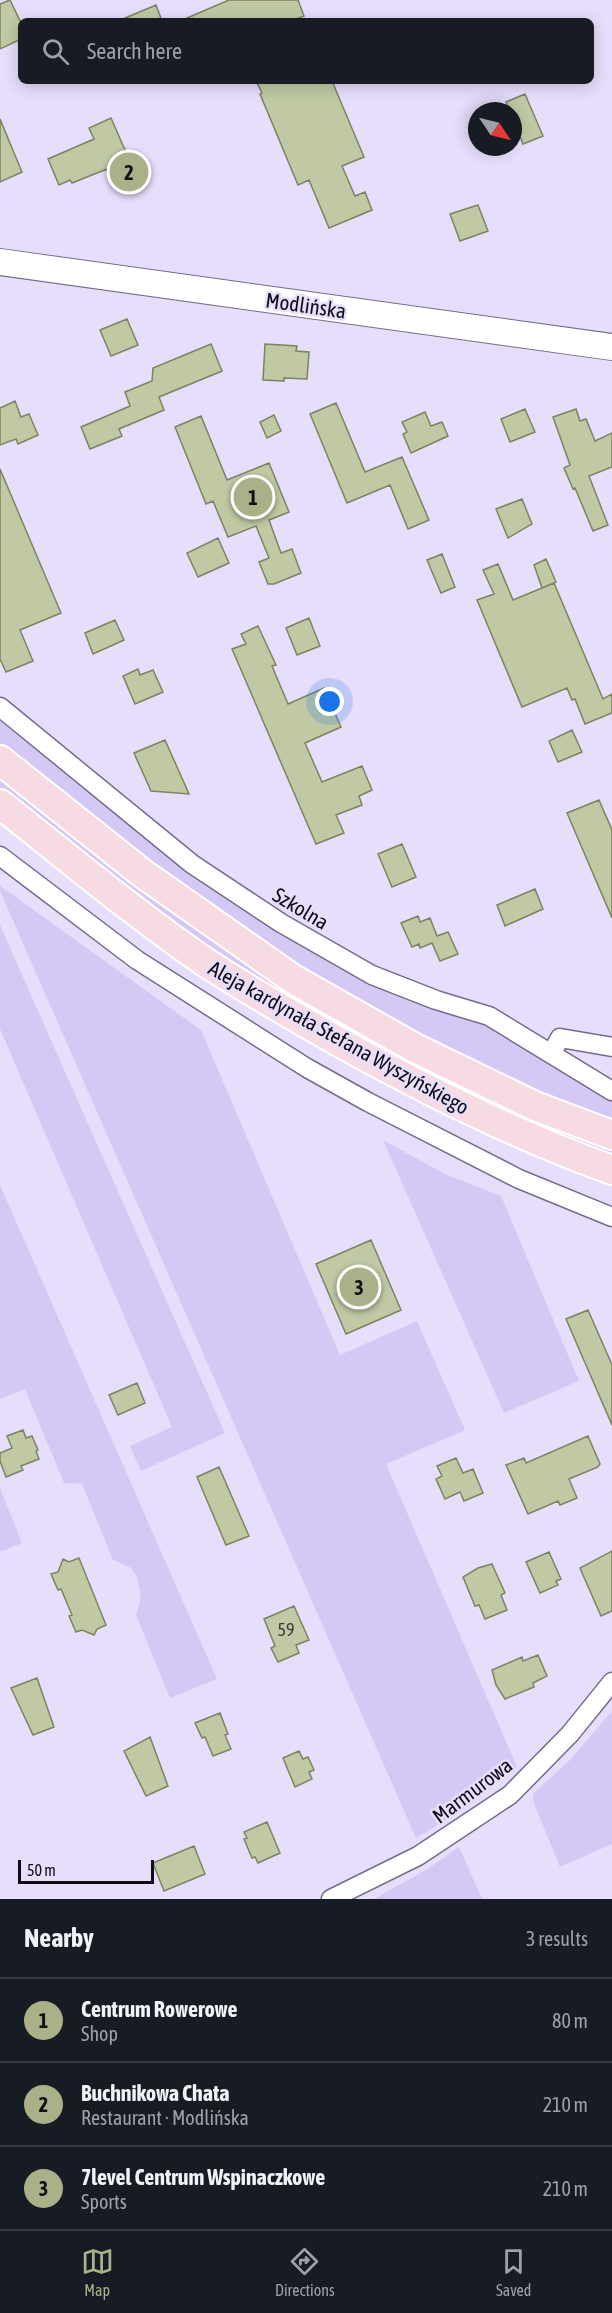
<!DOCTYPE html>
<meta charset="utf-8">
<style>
body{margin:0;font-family:"Asap Condensed",sans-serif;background:#242831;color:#f1f3f6}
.compass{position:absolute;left:468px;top:102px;width:54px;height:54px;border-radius:50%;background:#171b24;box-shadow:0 3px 15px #0003;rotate:125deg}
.scale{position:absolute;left:18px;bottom:15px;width:136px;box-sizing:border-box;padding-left:6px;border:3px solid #0f0b17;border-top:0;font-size:16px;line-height:21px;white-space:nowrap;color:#0f0b17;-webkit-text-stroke:4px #e7defc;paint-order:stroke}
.you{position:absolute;left:330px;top:702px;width:21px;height:21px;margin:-15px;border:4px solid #fff;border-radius:50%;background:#1a73e8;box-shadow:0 0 0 9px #1a73e833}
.badge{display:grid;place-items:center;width:39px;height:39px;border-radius:50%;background:#aab188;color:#111;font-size:20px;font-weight:700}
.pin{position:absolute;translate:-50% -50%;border:3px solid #fff;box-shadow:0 2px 6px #0006}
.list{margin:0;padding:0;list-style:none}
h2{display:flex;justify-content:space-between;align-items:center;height:78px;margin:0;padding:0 24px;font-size:26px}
h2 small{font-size:20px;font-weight:400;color:#9ea1a6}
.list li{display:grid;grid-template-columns:39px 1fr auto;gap:18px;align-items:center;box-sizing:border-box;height:84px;padding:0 24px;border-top:2px solid #363941}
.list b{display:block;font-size:22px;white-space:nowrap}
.list p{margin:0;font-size:20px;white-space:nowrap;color:#9ea1a6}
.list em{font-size:20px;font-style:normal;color:#9ea1a6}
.icon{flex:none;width:33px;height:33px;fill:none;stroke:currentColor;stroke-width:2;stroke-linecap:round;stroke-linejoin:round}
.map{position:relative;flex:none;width:612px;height:1899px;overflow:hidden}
.search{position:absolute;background:#171b24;box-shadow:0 3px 15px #0003;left:18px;right:18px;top:18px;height:66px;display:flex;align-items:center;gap:15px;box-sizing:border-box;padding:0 21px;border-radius:9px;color:#9ea1a6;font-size:22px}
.sheet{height:330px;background:#171b24}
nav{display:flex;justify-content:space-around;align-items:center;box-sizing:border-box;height:84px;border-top:2px solid #363941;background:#171b24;font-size:16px;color:#9ea1a6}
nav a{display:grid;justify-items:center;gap:3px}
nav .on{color:#aab188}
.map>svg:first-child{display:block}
.green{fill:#d5c8f5}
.building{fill:#c0c9a4;stroke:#7b8361;stroke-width:1.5}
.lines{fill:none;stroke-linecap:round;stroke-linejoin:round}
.minor-casing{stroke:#756b8c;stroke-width:21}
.secondary-casing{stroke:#756b8c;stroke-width:28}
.primary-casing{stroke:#fff;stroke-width:32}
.minor{stroke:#fff;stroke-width:18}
.secondary{stroke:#fff;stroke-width:26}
.primary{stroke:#f7dbe3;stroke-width:28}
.labels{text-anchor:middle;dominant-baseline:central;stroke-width:5;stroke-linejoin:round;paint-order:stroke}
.number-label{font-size:18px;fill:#3b3a3a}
.street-label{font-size:21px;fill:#0f0b17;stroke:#e7defc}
</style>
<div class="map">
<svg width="612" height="1899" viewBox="0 0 612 1899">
<rect width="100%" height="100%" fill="#e7defc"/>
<!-- green -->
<path class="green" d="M 0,719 L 187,867 L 291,939 L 380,988 L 461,1016 L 500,1032 L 612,1099 L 612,1124 C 535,1089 457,1056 382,1016 C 245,942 123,843 0,748 Z
M 0,778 L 105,862 L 204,932 L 612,1149 L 612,1159 L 457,1092 L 325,1022 L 197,940 L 0,794 Z
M 0,886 L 201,1030 L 340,1355 L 417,1321 L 465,1430 L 386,1464 L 517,1767 L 463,1810 L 416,1838 L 0,891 Z
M 0,925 L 225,1433 L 141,1471 L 130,1446 L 172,1427 L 0,1029 Z
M 383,1140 L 445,1174 L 501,1196 L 579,1381 L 504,1413 Z
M 0,1185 L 217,1679 L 170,1698 L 136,1615 L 141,1598 L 137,1577 L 131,1568 L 113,1560 L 82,1484 L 64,1483 L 25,1389 L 0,1399 Z
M 0,1488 L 22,1543 L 0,1552 Z
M 612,1711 L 612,1844 L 560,1867 L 533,1801 L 533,1794 L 571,1759 Z
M 459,1847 L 482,1899 L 374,1899 L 426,1870 Z"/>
<!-- building -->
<path class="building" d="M 10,0 L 21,23 L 21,39 L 0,49 L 0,4 Z
M 229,0 L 298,0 L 304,16 L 291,21 L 180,21 Z
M 156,5 L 162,21 L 118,21 Z
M 256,81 L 332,81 L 364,157 L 342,166 L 355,196 L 365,192 L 372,210 L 329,228 L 309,180 L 298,185 L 260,94 L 262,93 Z
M 525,94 L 543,136 L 523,144 L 513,119 L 513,111 L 510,111 L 506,102 Z
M 111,118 L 129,159 L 134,157 L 143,177 L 116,189 L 107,169 L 72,183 L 70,180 L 59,185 L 48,159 L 94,139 L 89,128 Z
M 0,119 L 22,172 L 0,182 Z
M 478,205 L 488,231 L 460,241 L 450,214 Z
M 127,319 L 138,345 L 111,356 L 100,330 Z
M 211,344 L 222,371 L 159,397 L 164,410 L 119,429 L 122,436 L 90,449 L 81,427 L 130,406 L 125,392 L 152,381 L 153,368 Z
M 265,344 L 297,346 L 296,351 L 309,352 L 307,379 L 284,378 L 284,381 L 263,380 Z
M 15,401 L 21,417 L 29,414 L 38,435 L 18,444 L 16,439 L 0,445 L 0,408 Z
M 336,403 L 365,472 L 402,457 L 429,520 L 408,529 L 390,485 L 347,503 L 310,414 Z
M 525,409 L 535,432 L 510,442 L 501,419 Z
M 576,409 L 580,421 L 586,419 L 595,441 L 612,433 L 612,467 L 589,476 L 608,525 L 593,531 L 575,488 L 573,489 L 564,468 L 570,465 L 553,417 Z
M 425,412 L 431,426 L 442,422 L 448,436 L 411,453 L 403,434 L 407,432 L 402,422 Z
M 274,415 L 281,431 L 267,438 L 260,422 Z
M 201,416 L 227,480 L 269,463 L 289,512 L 269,520 L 281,553 L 292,549 L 301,573 L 274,584 L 268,584 L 259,562 L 269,558 L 256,526 L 228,537 L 213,501 L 206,504 L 175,427 Z
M 0,469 L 61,613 L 20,630 L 33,661 L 6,672 L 0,659 Z
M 522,499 L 532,524 L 508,538 L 496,509 Z
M 218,538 L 229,563 L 198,577 L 187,553 Z
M 442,554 L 455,587 L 441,593 L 427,560 Z
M 546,559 L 556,582 L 542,588 L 534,565 Z
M 498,564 L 513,600 L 554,583 L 603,699 L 612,694 L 612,713 L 585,724 L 575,699 L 572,700 L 567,688 L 522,707 L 477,600 L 494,594 L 483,570 Z
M 309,618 L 320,646 L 297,655 L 286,628 Z
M 115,620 L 124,640 L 93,654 L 85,633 Z
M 258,626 L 276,665 L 272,666 L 288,704 L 324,688 L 341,727 L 305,743 L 322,782 L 362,766 L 372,790 L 359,796 L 362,805 L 336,815 L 344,833 L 316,844 L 232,649 L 246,644 L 241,634 Z
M 138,669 L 140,675 L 153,670 L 163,692 L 135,704 L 123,676 Z
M 572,730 L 582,752 L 558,762 L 549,741 Z
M 165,740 L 189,794 L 151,791 L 134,753 Z
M 599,800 L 612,830 L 612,918 L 567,813 Z
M 402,844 L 416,877 L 392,887 L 378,854 Z
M 535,889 L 543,909 L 505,926 L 497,905 Z
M 418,916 L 420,922 L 430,918 L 437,936 L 448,932 L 458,954 L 440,961 L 432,943 L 420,948 L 419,944 L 412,947 L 401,923 Z
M 371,1240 L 401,1310 L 346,1334 L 316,1264 Z
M 588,1310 L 612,1365 L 612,1425 L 566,1319 Z
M 137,1383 L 145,1403 L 118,1415 L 109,1395 Z
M 23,1430 L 26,1438 L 32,1436 L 38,1450 L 36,1451 L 39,1459 L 21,1466 L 23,1470 L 6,1477 L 0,1461 L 0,1453 L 12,1448 L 7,1436 Z
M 588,1436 L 600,1464 L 598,1467 L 569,1479 L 577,1498 L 560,1505 L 558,1501 L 528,1514 L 506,1465 L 524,1458 L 526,1463 Z
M 456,1458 L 463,1473 L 473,1469 L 483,1493 L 464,1501 L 460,1492 L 445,1499 L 436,1479 L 442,1476 L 437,1466 Z
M 219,1467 L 249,1536 L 226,1545 L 197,1477 Z
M 612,1551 L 612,1611 L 601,1616 L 580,1568 Z
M 549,1552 L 561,1579 L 556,1581 L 558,1585 L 540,1593 L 526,1562 Z
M 79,1558 L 106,1625 L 97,1629 L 94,1635 L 82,1630 L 76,1632 L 69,1616 L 72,1615 L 61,1589 L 58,1590 L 51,1574 L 58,1572 L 63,1559 L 69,1562 Z
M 492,1564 L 505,1593 L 501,1595 L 507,1610 L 485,1619 L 479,1605 L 475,1606 L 463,1577 L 478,1568 Z
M 294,1606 L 309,1640 L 296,1645 L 299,1653 L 278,1662 L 271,1648 L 275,1646 L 264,1619 Z
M 538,1655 L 547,1676 L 533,1683 L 534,1687 L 505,1699 L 496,1685 L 492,1670 L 522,1657 L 523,1661 Z
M 37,1678 L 54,1727 L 33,1735 L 11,1688 Z
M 220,1713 L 228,1734 L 225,1735 L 231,1749 L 213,1756 L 205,1737 L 202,1738 L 195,1723 Z
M 150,1737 L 168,1786 L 146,1796 L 124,1751 Z
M 299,1751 L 303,1759 L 308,1757 L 314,1770 L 309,1772 L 312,1779 L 295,1787 L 283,1758 Z
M 267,1822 L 280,1853 L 258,1863 L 255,1857 L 252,1858 L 244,1839 L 247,1838 L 244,1832 Z
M 194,1846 L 205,1874 L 164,1891 L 153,1863 Z"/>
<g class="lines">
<defs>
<path id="minor" d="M 0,707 L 192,864 L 281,923 L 372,975 L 436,1000 L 489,1016 L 612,1091
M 0,856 L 137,960 L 307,1068 L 368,1102 L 519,1179 L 612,1217
M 551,1054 L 560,1038 L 612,1047
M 331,1899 L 418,1856 L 510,1795 L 570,1734 L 612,1682"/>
<path id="secondary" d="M 0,262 L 612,347"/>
<path id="primary" d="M 0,760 L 142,873 L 293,979 L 415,1048 L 535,1106 L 612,1135
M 0,804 C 67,857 134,913 205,962 C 249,991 295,1017 341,1043 C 429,1092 517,1136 612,1170"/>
</defs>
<!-- minor casing -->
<use href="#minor" class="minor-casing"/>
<!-- secondary casing -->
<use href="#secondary" class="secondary-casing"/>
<!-- primary casing -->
<use href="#primary" class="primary-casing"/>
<!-- minor -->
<use href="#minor" class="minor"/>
<!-- secondary -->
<use href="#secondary" class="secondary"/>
<!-- primary -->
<use href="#primary" class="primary"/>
</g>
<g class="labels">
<!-- number labels -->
<g class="number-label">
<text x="286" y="1629">59</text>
</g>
<!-- street labels -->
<g class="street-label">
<text transform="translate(306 305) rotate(8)">Modlińska</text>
<text transform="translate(301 908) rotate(31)">Szkolna</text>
<text transform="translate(339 1037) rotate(29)">Aleja kardynała Stefana Wyszyńskiego</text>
<text transform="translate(472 1790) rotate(-37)">Marmurowa</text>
</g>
</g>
</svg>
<svg class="compass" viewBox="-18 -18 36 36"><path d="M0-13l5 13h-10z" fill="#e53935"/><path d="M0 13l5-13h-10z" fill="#9ea1a6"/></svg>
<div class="scale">50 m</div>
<div class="you"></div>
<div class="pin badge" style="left:253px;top:497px">1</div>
<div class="pin badge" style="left:129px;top:172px">2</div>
<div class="pin badge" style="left:359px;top:1287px">3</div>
<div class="search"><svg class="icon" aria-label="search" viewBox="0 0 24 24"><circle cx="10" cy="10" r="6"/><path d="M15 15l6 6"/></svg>Search here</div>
</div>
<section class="sheet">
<h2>Nearby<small>3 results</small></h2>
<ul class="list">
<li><span class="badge">1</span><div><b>Centrum Rowerowe</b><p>Shop</p></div><em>80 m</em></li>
<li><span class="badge">2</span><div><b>Buchnikowa Chata</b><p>Restaurant · Modlińska</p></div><em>210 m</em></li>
<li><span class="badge">3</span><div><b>7level Centrum Wspinaczkowe</b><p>Sports</p></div><em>210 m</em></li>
</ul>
</section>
<nav>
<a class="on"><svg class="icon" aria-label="map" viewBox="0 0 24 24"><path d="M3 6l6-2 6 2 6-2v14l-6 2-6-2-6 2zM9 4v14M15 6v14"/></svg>Map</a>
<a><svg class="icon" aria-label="directions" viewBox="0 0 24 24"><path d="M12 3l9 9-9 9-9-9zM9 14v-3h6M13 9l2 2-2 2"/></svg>Directions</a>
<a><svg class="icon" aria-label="saved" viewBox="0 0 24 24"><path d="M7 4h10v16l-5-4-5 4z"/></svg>Saved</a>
</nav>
